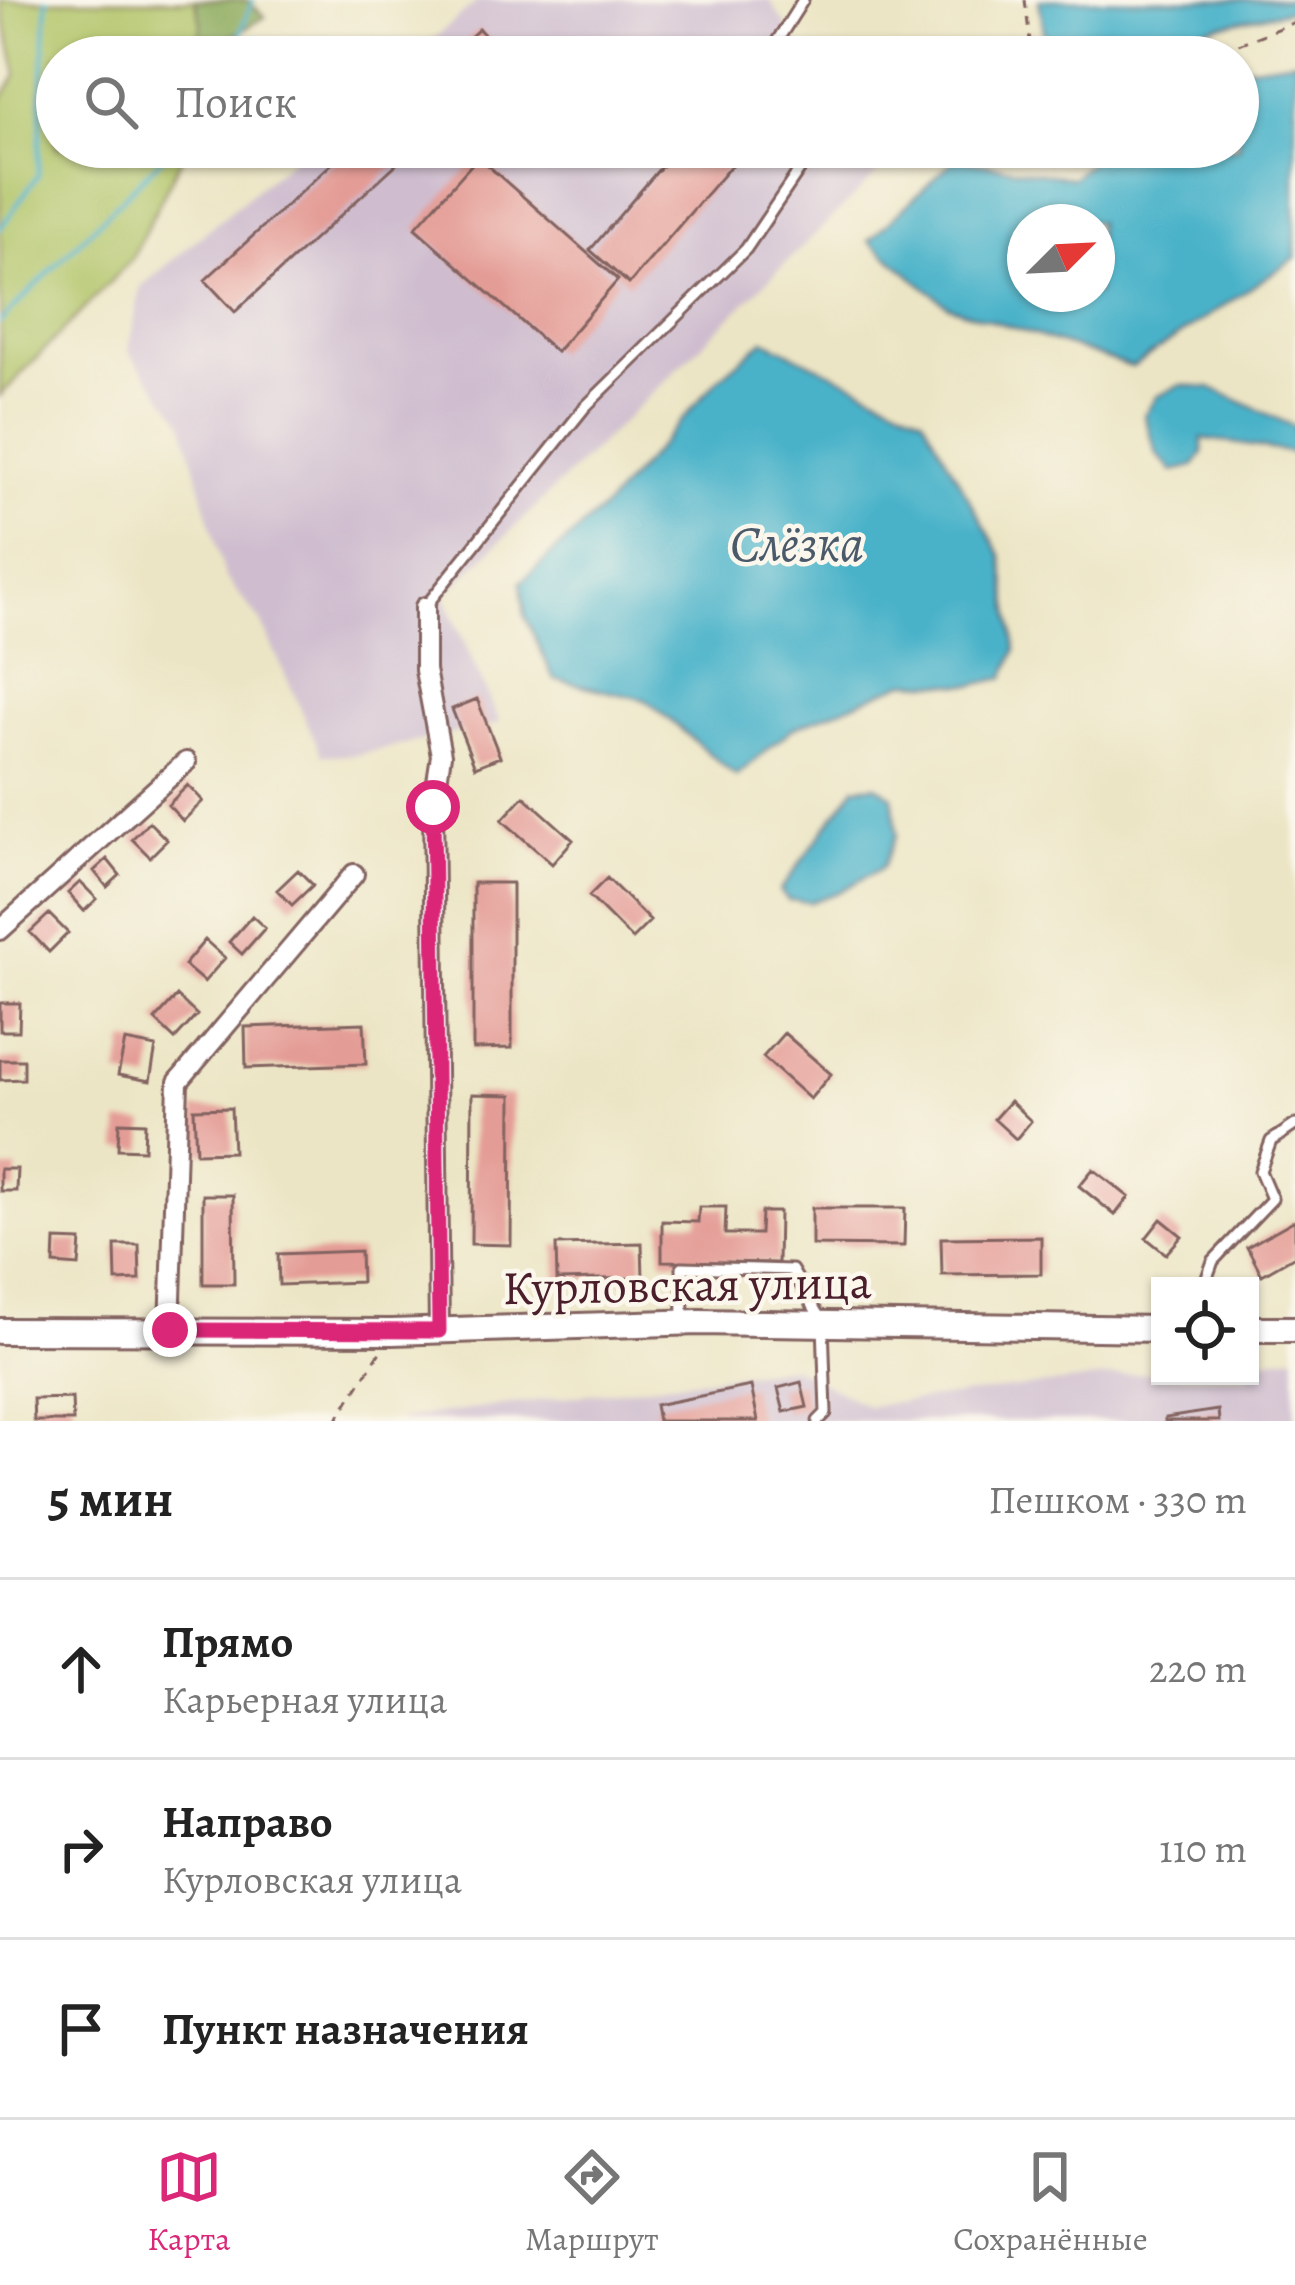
<!DOCTYPE html>
<html lang="ru">
<meta charset="utf-8">
<style>
body{margin:0;font-family:Alegreya,serif;background:#f6f6f6;color:#222}
.controls{position:absolute;right:36px;bottom:36px;display:grid;overflow:hidden;border-radius:0px;box-shadow:0 3px 9px #0004}
.controls button{width:108px;height:108px;display:grid;place-items:center;padding:0;border:0;border-bottom:3px solid #e0e0e0;background:#fff;color:#222;font:60px sans-serif}
.compass{position:absolute;left:1007px;top:204px;width:108px;height:108px;border-radius:50%;background:#fff;box-shadow:0 3px 9px #0004;rotate:66deg}
.stop{position:absolute;width:36px;height:36px;margin:-27px;border:9px solid #db2777;border-radius:50%;background:#fff}
.stop.end{background:#db2777;border-color:#fff;box-shadow:0 3px 12px #0008}
.list{margin:0;padding:0;list-style:none}
h2{display:flex;justify-content:space-between;align-items:center;height:156px;margin:0;padding:0 48px;font-size:51px}
h2 small{font-size:39px;font-weight:400;color:#767676}
.list li{display:grid;grid-template-columns:78px 1fr auto;gap:36px;align-items:center;box-sizing:border-box;height:180px;padding:0 48px;border-top:3px solid #e0e0e0}
.list b{display:block;font-size:45px;white-space:nowrap}
.list p{margin:0;font-size:39px;white-space:nowrap;color:#767676}
.list em{font-size:39px;font-style:normal;color:#767676}
.icon{flex:none;width:66px;height:66px;fill:none;stroke:currentColor;stroke-width:2;stroke-linecap:round;stroke-linejoin:round}
.map{position:relative;flex:none;width:1295px;height:1421px;overflow:hidden}
.search{position:absolute;background:#fff;box-shadow:0 3px 9px #0004;left:36px;right:36px;top:36px;height:132px;display:flex;align-items:center;gap:30px;box-sizing:border-box;padding:0 42px;border-radius:66px;color:#767676;font-size:45px}
.sheet{height:696px;background:#fff}
nav{display:flex;justify-content:space-around;align-items:center;box-sizing:border-box;height:168px;border-top:3px solid #e0e0e0;background:#fff;font-size:33px;color:#767676}
nav a{display:grid;justify-items:center;gap:6px}
nav .on{color:#db2777}
.map>svg:first-child{display:block}
.industrial{fill:#cfbdcf}
.green{fill:#b1c468;stroke:#7e724a;stroke-width:3}
.forest{fill:#8caa5c;stroke:#6b6444;stroke-width:3}
.water{fill:#4ab2c9;stroke:#4a687a;stroke-width:3;fill-rule:evenodd}
.lines{fill:none;stroke-linecap:round;stroke-linejoin:round}
.stream{stroke:#4ab2c9;stroke-width:4.5}
.building{fill:#e49c96}
.lane-casing{stroke:#836461;stroke-width:15}
.street-casing{stroke:#836461;stroke-width:24}
.secondary-casing{stroke:#836461;stroke-width:30}
.path{stroke:#836461;stroke-width:3;stroke-dasharray:9 9;stroke-linecap:butt}
.lane{stroke:#fff;stroke-width:9}
.street{stroke:#fff;stroke-width:18}
.secondary{stroke:#fff;stroke-width:24}
.route{stroke:#db2777;stroke-width:15}
.labels{text-anchor:middle;dominant-baseline:central;stroke-width:9;stroke-linejoin:round;paint-order:stroke}
.street-label{font-size:48px;fill:#4a1f2b;stroke:#fbf7ec}
.water-label{font-size:51px;font-style:italic;fill:#4a5a6a;stroke:#fbf7ec}
</style>
<div class="map">
<svg width="1295" height="1421" viewBox="0 0 1295 1421">
<rect width="100%" height="100%" fill="#fbf7ec"/>
<filter id="ink" filterUnits="userSpaceOnUse"><feTurbulence type="fractalNoise" baseFrequency=".00833" numOctaves="2"/><feDisplacementMap in="SourceGraphic" scale="24" xChannelSelector="R" yChannelSelector="G"/><feConvolveMatrix kernelMatrix="1 2 1 2 8 2 1 2 1" color-interpolation-filters="sRGB"/></filter>
<filter id="wash" filterUnits="userSpaceOnUse"><feTurbulence type="fractalNoise" baseFrequency=".004" numOctaves="4" result="noise"/><feDisplacementMap in="SourceGraphic" scale="48" xChannelSelector="R" yChannelSelector="G"/><feGaussianBlur stdDeviation="2.7" result="paint"/><feColorMatrix in="noise" values="0 0 0 0 0 0 0 0 0 0 0 0 0 0 0 0 0 1.4 0 .05"/><feComposite in="paint" operator="in"/></filter>
<g filter="url(#wash)">
<rect width="100%" height="100%" fill="#ece5c5"/>
<!-- industrial -->
<path class="industrial" d="M 479,0 L 770,0 L 805,57 L 412,57 Z
M 306,147 L 861,147 L 878,173 L 444,596 L 500,723 L 356,755 L 322,755 L 261,622 L 225,577 L 183,421 L 128,351 L 141,287 Z
M 1295,1355 L 1295,1421 L 398,1421 L 400,1419 L 792,1367 L 868,1406 L 1160,1371 L 1160,1376 L 1250,1376 L 1250,1360 Z"/>
<!-- green -->
<path class="green" d="M 0,0 L 195,0 L 201,22 L 198,57 L 57,57 L 57,147 L 187,147 L 131,260 L 0,396 L 0,103 L 17,74 Z"/>
<!-- forest -->
<path class="forest" d="M 195,0 L 247,0 L 265,17 L 199,56 L 201,22 Z"/>
<!-- water -->
<path class="water" d="M 1039,0 L 1295,0 L 1295,9 L 1175,35 L 1118,57 L 1048,57 Z
M 1295,60 L 1295,258 L 1132,367 L 948,306 L 869,241 L 955,159 L 1072,178 L 1106,147 L 1238,147 L 1238,68 ZM 1025,222 L 1097,222 L 1097,294 L 1025,294 Z
M 764,340 L 923,417 L 1002,557 L 1016,650 L 1004,678 L 974,685 L 905,682 L 792,729 L 736,776 L 646,700 L 554,679 L 525,616 L 521,582 L 608,504 L 718,379 Z
M 1181,385 L 1211,388 L 1295,427 L 1295,453 L 1202,438 L 1203,453 L 1194,466 L 1172,471 L 1157,454 L 1144,415 L 1156,397 Z
M 876,785 L 893,796 L 897,834 L 883,867 L 839,892 L 811,902 L 788,900 L 780,891 L 855,787 Z"/>
<g class="lines">
<!-- stream -->
<path class="stream" d="M 231,57 L 253,0
M 284,147 L 287,148
M 0,229 L 38,175 L 47,0
M 0,322 L 173,147"/>
</g>
<g id="blocks">
<!-- building -->
<path class="building" d="M 479,29 L 504,57 L 449,57 Z
M 350,147 L 415,147 L 235,312 L 205,280 Z
M 678,147 L 735,147 L 742,153 L 629,284 L 590,250 Z
M 478,157 L 618,280 L 556,352 L 415,228 Z
M 477,699 L 500,757 L 475,767 L 452,709 Z
M 188,785 L 203,801 L 183,821 L 168,805 Z
M 524,796 L 573,840 L 552,864 L 502,820 Z
M 149,822 L 167,840 L 150,857 L 132,839 Z
M 107,859 L 120,875 L 107,887 L 94,871 Z
M 298,870 L 313,885 L 292,905 L 277,890 Z
M 607,878 L 650,921 L 632,939 L 589,896 Z
M 80,882 L 97,899 L 84,911 L 68,893 Z
M 473,883 L 512,883 L 512,1048 L 473,1049 Z
M 49,914 L 68,933 L 49,952 L 30,932 Z
M 252,916 L 265,928 L 242,954 L 229,942 Z
M 205,940 L 225,958 L 204,982 L 184,965 Z
M 177,996 L 197,1015 L 175,1039 L 155,1020 Z
M 0,1003 L 20,1003 L 19,1031 L 0,1031 Z
M 364,1023 L 366,1064 L 246,1068 L 245,1027 Z
M 784,1033 L 831,1074 L 810,1099 L 763,1057 Z
M 125,1041 L 156,1047 L 150,1081 L 118,1075 Z
M 0,1060 L 24,1060 L 24,1079 L 0,1080 Z
M 472,1094 L 512,1095 L 511,1245 L 471,1244 Z
M 1010,1101 L 1031,1121 L 1016,1139 L 994,1119 Z
M 231,1108 L 233,1152 L 196,1153 L 194,1109 Z
M 119,1122 L 145,1123 L 144,1150 L 118,1149 Z
M 0,1169 L 17,1169 L 16,1191 L 0,1191 Z
M 1093,1169 L 1129,1197 L 1115,1215 L 1079,1186 Z
M 203,1195 L 233,1195 L 234,1284 L 203,1284 Z
M 699,1207 L 726,1207 L 725,1234 L 760,1234 L 761,1212 L 779,1212 L 778,1263 L 662,1261 L 662,1221 L 698,1222 Z
M 812,1208 L 905,1208 L 904,1246 L 812,1245 Z
M 1161,1219 L 1182,1236 L 1166,1254 L 1146,1238 Z
M 1295,1220 L 1295,1256 L 1262,1275 L 1247,1247 Z
M 1041,1237 L 1041,1274 L 942,1275 L 941,1238 Z
M 55,1240 L 81,1241 L 79,1266 L 54,1264 Z
M 642,1243 L 643,1278 L 557,1280 L 556,1245 Z
M 115,1245 L 139,1245 L 140,1280 L 116,1281 Z
M 360,1251 L 361,1282 L 279,1285 L 278,1254 Z
M 801,1382 L 807,1407 L 784,1412 L 778,1388 Z
M 751,1386 L 758,1421 L 658,1421 L 655,1405 Z
M 72,1398 L 73,1421 L 34,1421 L 33,1399 Z
M 1218,1410 L 1219,1421 L 1165,1421 L 1165,1418 Z"/>
</g>
</g>
<g filter="url(#ink)">
<use href="#blocks" fill-opacity="0" stroke="#836461" stroke-width="3"/>
<g class="lines">
<defs>
<path id="lane" d="M 781,57 L 777,41 L 803,0
M 425,607 L 585,407 L 746,249 L 804,163 L 801,147
M 1204,1286 L 1213,1261 L 1272,1199 L 1260,1171 L 1271,1141 L 1295,1125
M 683,1318 L 682,1267 L 792,1270 L 823,1323 L 826,1413 L 818,1421"/>
<path id="street" d="M 425,607 L 425,670 L 441,755 L 433,807 L 439,1331
M 0,930 L 186,762
M 170,1330 L 178,1082 L 354,874"/>
<path id="secondary" d="M 1250,1329 L 1295,1329
M 0,1331 L 392,1332 L 699,1322 L 1160,1329"/>
</defs>
<!-- lane casing -->
<use href="#lane" class="lane-casing"/>
<!-- street casing -->
<use href="#street" class="street-casing"/>
<!-- secondary casing -->
<use href="#secondary" class="secondary-casing"/>
<!-- path -->
<path class="path" d="M 1025,0 L 1032,57
M 1205,57 L 1295,22
M 336,1421 L 380,1352"/>
<!-- lane -->
<use href="#lane" class="lane"/>
<!-- street -->
<use href="#street" class="street"/>
<!-- secondary -->
<use href="#secondary" class="secondary"/>
</g>
</g>
<g class="lines" filter="url(#ink)">
<!-- route -->
<path class="route" d="M 170,1330 L 439,1331 L 433,807"/>
</g>
<g class="labels">
<!-- street labels -->
<g class="street-label">
<text transform="translate(687 1285) rotate(-1)">Курловская улица</text>
</g>
<!-- water labels -->
<g class="water-label">
<text x="797" y="544">Слёзка</text>
</g>
</g>
</svg>
<div class="controls">
<button><svg class="icon" aria-label="locate" viewBox="0 0 24 24"><circle cx="12" cy="12" r="6"/><path d="M12 2v4M12 18v4M2 12h4M18 12h4"/></svg></button>
</div>
<svg class="compass" viewBox="-18 -18 36 36"><path d="M0-13l5 13h-10z" fill="#e53935"/><path d="M0 13l5-13h-10z" fill="#767676"/></svg>
<div class="stop" style="left:433px;top:807px"></div>
<div class="stop end" style="left:170px;top:1330px"></div>
<div class="search"><svg class="icon" aria-label="search" viewBox="0 0 24 24"><circle cx="10" cy="10" r="6"/><path d="M15 15l6 6"/></svg>Поиск</div>
</div>
<section class="sheet">
<h2>5 мин<small>Пешком · 330 m</small></h2>
<ul class="list">
<li><svg class="icon" aria-label="ahead" viewBox="0 0 24 24"><path d="M12 20V5M6 11l6-6 6 6"/></svg><div><b>Прямо</b><p>Карьерная улица</p></div><em>220 m</em></li>
<li><svg class="icon" aria-label="right" viewBox="0 0 24 24"><path d="M7 20v-9h11M14 6l5 5-5 5"/></svg><div><b>Направо</b><p>Курловская улица</p></div><em>110 m</em></li>
<li><svg class="icon" aria-label="arrive" viewBox="0 0 24 24"><path d="M6 21V4h12l-3 4 3 4H6"/></svg><div><b>Пункт назначения</b></div></li>
</ul>
</section>
<nav>
<a class="on"><svg class="icon" aria-label="map" viewBox="0 0 24 24"><path d="M3 6l6-2 6 2 6-2v14l-6 2-6-2-6 2zM9 4v14M15 6v14"/></svg>Карта</a>
<a><svg class="icon" aria-label="directions" viewBox="0 0 24 24"><path d="M12 3l9 9-9 9-9-9zM9 14v-3h6M13 9l2 2-2 2"/></svg>Маршрут</a>
<a><svg class="icon" aria-label="saved" viewBox="0 0 24 24"><path d="M7 4h10v16l-5-4-5 4z"/></svg>Сохранённые</a>
</nav>
